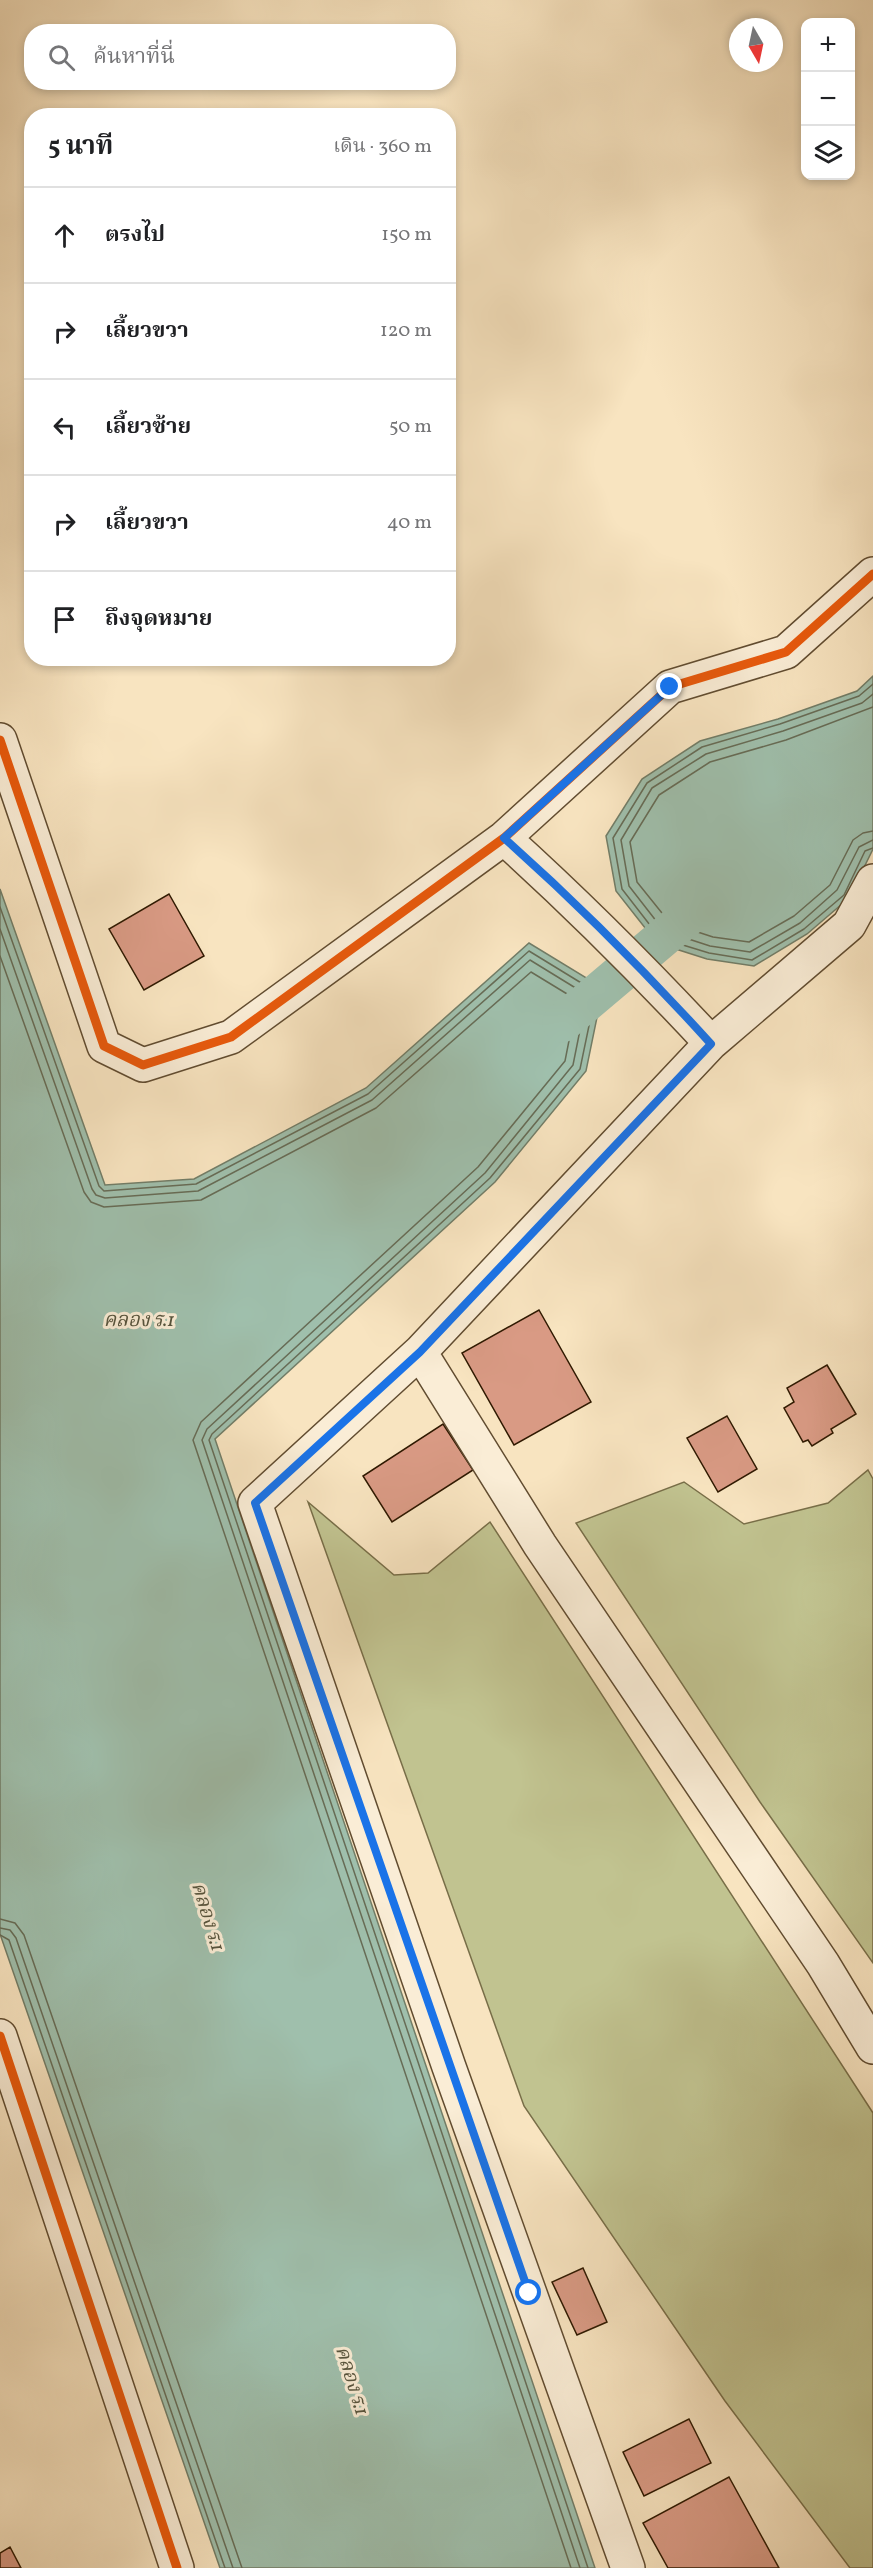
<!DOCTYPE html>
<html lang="th">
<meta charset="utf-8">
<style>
body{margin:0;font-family:Vollkorn,"Noto Serif Thai",serif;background:#f6f6f6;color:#202124}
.controls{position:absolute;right:18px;top:18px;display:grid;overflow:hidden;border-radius:12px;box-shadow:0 3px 9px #0003}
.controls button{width:54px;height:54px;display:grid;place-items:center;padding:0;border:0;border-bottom:2px solid #e0e0e0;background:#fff;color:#202124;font:30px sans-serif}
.compass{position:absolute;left:729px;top:18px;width:54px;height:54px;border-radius:50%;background:#fff;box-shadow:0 3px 9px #0003;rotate:171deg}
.stop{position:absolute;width:18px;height:18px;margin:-14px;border:4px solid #1a73e8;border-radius:50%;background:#fff}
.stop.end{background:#1a73e8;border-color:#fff;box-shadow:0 2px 6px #0008}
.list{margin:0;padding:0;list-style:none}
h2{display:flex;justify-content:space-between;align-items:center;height:78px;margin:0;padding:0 24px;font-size:26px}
h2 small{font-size:20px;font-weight:400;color:#757577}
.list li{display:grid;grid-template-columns:39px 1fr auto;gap:18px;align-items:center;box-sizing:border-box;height:96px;padding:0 24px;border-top:2px solid #e0e0e0}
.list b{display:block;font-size:22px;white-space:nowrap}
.list em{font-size:20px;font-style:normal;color:#757577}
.icon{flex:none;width:33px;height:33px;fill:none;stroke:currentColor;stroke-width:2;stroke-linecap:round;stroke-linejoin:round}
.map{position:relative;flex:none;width:873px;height:2568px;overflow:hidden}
.search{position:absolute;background:#fff;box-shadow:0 3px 9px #0003;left:24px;top:24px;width:432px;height:66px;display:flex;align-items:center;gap:15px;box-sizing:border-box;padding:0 21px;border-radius:24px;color:#757577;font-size:22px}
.panel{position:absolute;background:#fff;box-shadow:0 3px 9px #0003;left:24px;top:108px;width:432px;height:558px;border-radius:24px}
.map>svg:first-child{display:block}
.green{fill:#c1c390;stroke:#786e48;stroke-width:1.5}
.water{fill:#9fbfac;stroke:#727d67;stroke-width:1.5}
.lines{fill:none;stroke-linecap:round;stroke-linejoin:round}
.shore{stroke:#676c56;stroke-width:1.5}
.canal{stroke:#9fbfac;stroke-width:39}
.building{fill:#d99a84;stroke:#2f1900;stroke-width:1.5}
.minor-casing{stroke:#614c30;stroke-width:36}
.minor{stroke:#faedd6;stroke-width:33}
.cycleway-casing{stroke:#faedd6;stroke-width:13}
.cycleway{stroke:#e8590c;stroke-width:9}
.route{stroke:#1a73e8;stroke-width:8}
.labels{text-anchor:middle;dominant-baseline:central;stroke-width:6;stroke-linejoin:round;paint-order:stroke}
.water-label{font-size:20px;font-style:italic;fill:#56533c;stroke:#faedd6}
</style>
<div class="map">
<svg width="873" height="2568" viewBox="0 0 873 2568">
<rect width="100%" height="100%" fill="#f8e4c0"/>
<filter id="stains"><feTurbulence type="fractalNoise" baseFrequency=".00333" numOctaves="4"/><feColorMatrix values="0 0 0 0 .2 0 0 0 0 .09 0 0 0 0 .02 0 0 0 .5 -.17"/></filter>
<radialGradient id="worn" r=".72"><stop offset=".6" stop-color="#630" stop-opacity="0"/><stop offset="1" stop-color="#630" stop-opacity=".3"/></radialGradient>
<!-- green -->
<path class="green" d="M 868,1470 L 873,1479 L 873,1963 L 760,1802 L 576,1523 L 684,1482 L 744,1524 L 828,1503 Z
M 308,1502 L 394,1575 L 428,1573 L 490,1522 L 873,2113 L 873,2568 L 850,2568 L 725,2401 L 524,2106 Z"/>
<!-- water -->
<path class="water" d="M 873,676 L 873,849 L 849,898 L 807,934 L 754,966 L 707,959 L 657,943 L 616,891 L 606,836 L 642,779 L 700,741 L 778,719 L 857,691 Z
M 0,889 L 105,1185 L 194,1179 L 366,1088 L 529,943 L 603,988 L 586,1071 L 495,1182 L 215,1439 L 595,2568 L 220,2568 L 0,1934 Z"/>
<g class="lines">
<!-- shore -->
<path class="shore" d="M 873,684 L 859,696 L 780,724 L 702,747 L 647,783 L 613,838 L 622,889 L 660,938 L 709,953 L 752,960 L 804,929 L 844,895 L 865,851 L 873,848
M 873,694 L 862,703 L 783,731 L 706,754 L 652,788 L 621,840 L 629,886 L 664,931 L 710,946 L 750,952 L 800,923 L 837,890 L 859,847 L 873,840
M 873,707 L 786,740 L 710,762 L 659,795 L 630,842 L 637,882 L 670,923 L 713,937 L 749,942 L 794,916 L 830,885 L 853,840 L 863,833 L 873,831
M 0,907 L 99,1186 L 104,1191 L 196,1184 L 368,1094 L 529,951 L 596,992 L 580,1069 L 490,1178 L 212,1434 L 209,1440 L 588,2568
M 0,929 L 92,1189 L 96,1195 L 105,1198 L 198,1191 L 372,1100 L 530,960 L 587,995 L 573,1065 L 485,1173 L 207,1429 L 202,1440 L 580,2568
M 0,956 L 84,1192 L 91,1202 L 104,1207 L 201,1200 L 376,1108 L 531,972 L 577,1000 L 565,1061 L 478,1167 L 201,1422 L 193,1440 L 571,2568
M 0,1919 L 15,1923 L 24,1935 L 242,2568
M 0,1928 L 10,1930 L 16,1938 L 233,2568
M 0,1935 L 9,1940 L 225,2568"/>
<!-- canal -->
<path class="canal" d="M 562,1023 L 698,908"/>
</g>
<!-- building -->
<path class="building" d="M 169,894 L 204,956 L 144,990 L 109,929 Z
M 539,1310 L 591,1402 L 514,1445 L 462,1353 Z
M 827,1365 L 856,1414 L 831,1429 L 833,1433 L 812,1446 L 808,1440 L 803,1442 L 784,1408 L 794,1402 L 787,1388 Z
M 727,1416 L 757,1469 L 718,1492 L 687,1438 Z
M 443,1424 L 473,1470 L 392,1522 L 363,1476 Z
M 583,2268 L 607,2322 L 577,2335 L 552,2282 Z
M 689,2419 L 711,2463 L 644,2496 L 623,2452 Z
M 729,2477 L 779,2568 L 668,2568 L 643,2523 Z
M 10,2547 L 21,2568 L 0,2568 L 0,2553 Z"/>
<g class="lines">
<defs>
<path id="minor" d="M 0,740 L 104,1046 L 143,1065 L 231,1037 L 504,838 L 670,687 L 786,652 L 873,574
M 504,838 C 576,903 645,972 711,1043 L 420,1352 L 255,1503 L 449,2067 L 628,2568
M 711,1043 L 849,925 L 873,881
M 420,1352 L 540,1545 L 823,1964 L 873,2047
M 0,2036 L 177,2568"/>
</defs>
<!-- minor casing -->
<use href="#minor" class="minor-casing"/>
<!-- minor -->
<use href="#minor" class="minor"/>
<defs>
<path id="cycleway" d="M 0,740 L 104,1046 L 143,1065 L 231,1037 L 504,838 L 670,687 L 786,652 L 873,574
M 0,2036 L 177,2568"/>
</defs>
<!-- cycleway casing -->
<use href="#cycleway" class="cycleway-casing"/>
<!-- cycleway -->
<use href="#cycleway" class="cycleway"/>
</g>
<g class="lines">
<!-- route -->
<path class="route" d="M 529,2293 L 255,1503 L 420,1352 L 711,1044 C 645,971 577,903 504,838 L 670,687"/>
</g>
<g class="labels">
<!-- water labels -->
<g class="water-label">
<text x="139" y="1321">คลอง ร.1</text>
<text transform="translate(207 1917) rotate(73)">คลอง ร.1</text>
<text transform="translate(351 2381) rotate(73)">คลอง ร.1</text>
</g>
</g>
<rect width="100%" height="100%" filter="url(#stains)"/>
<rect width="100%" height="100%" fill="url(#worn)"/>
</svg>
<div class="controls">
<button>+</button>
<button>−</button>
<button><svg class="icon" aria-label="layers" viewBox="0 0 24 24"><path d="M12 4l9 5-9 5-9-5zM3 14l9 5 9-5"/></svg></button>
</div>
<svg class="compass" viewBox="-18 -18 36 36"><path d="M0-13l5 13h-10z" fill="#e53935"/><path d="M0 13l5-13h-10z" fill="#757577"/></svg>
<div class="stop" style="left:529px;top:2293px"></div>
<div class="stop end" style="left:670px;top:687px"></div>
<div class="search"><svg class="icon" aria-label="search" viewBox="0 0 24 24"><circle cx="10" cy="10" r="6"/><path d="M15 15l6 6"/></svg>ค้นหาที่นี่</div>
<section class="panel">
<h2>5 นาที<small>เดิน · 360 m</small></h2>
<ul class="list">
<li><svg class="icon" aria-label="ahead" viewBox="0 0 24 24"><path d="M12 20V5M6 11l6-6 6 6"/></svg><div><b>ตรงไป</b></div><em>150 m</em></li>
<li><svg class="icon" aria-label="right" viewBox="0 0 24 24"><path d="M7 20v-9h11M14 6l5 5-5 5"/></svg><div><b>เลี้ยวขวา</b></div><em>120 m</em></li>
<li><svg class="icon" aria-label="left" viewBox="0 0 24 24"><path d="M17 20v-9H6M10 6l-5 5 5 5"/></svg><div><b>เลี้ยวซ้าย</b></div><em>50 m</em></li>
<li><svg class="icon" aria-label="right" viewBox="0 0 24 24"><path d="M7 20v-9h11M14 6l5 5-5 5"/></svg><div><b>เลี้ยวขวา</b></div><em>40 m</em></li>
<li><svg class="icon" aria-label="arrive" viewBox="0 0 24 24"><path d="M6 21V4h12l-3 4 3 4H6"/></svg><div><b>ถึงจุดหมาย</b></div></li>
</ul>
</section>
</div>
